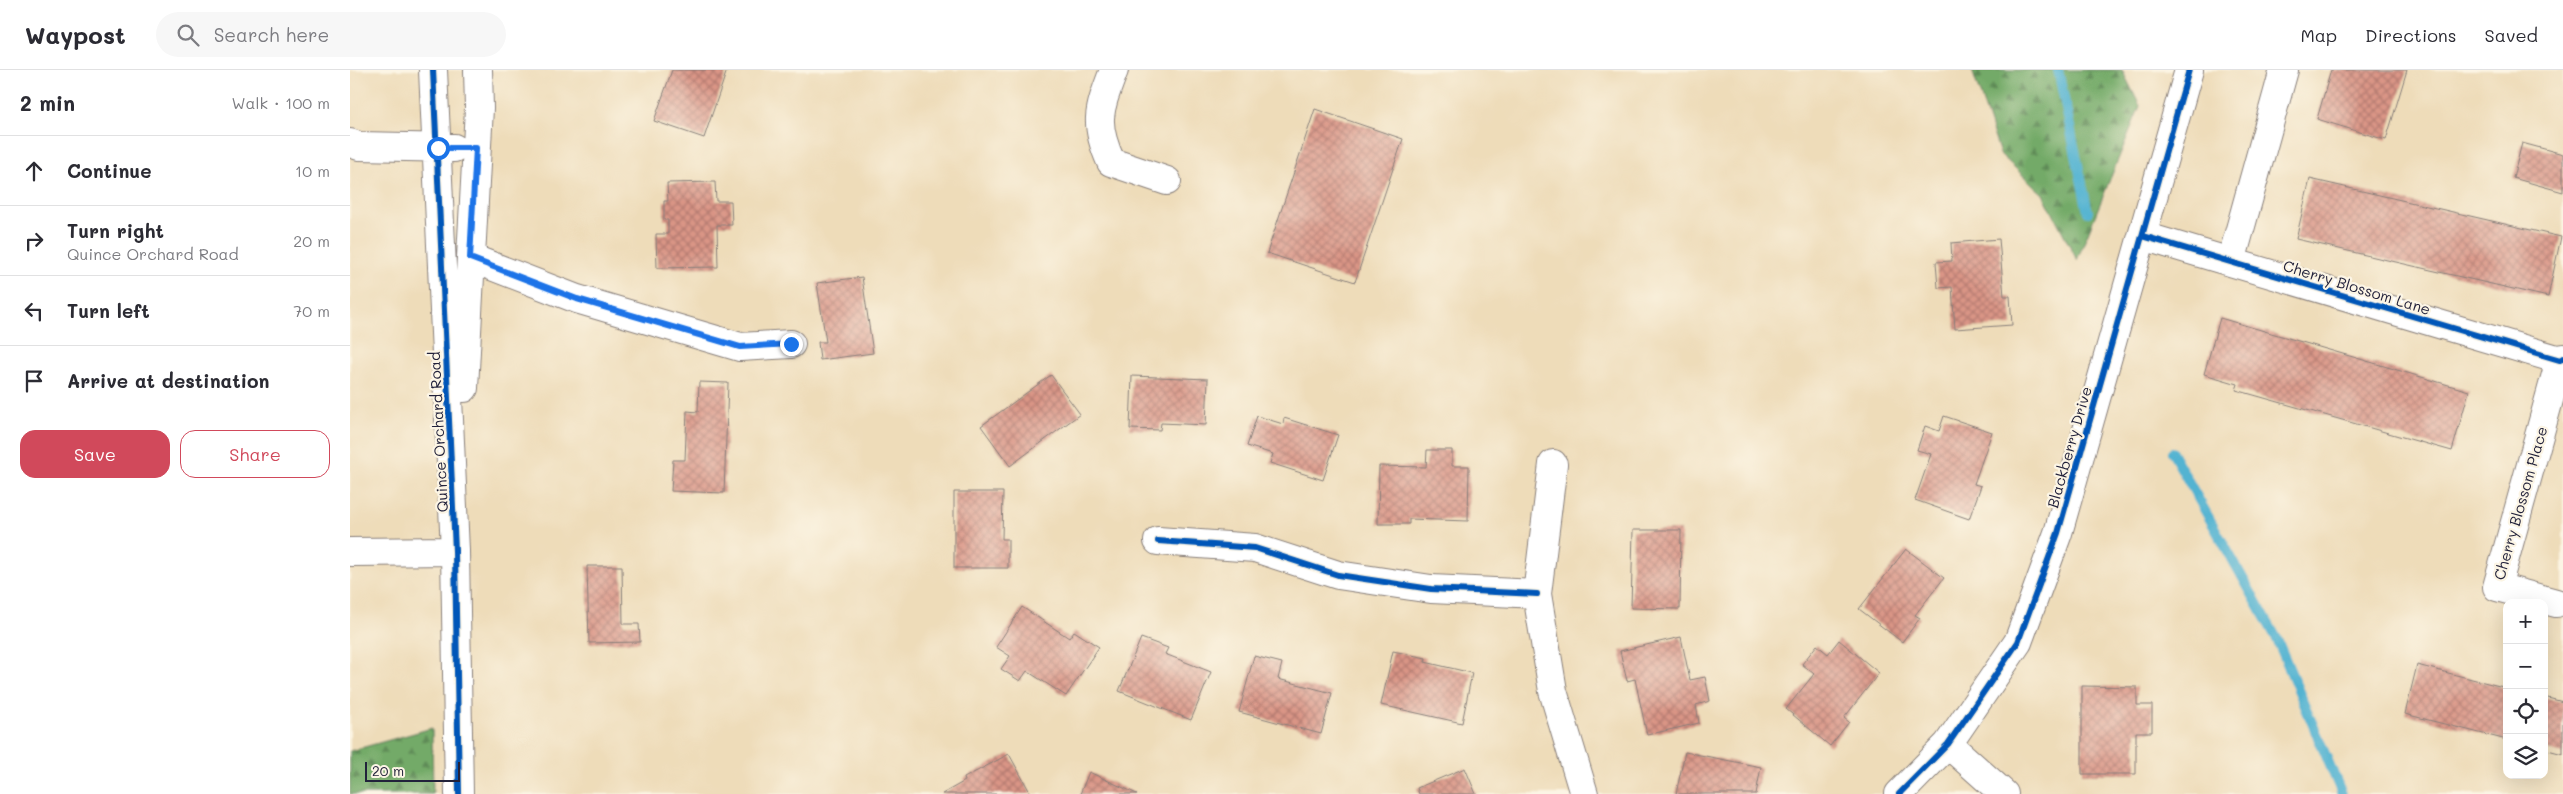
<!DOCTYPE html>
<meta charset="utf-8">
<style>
body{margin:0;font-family:Mali,sans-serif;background:#f7f7f7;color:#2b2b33}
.controls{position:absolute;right:15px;bottom:15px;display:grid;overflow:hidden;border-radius:10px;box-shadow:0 5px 20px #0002}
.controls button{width:45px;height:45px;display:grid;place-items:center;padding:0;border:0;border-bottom:1px solid #e1e1e2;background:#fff;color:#2b2b33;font:25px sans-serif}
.scale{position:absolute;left:15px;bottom:12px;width:95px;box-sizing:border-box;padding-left:5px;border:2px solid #22223b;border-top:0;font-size:14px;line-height:18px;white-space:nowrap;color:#22223b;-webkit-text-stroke:4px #fcf5e5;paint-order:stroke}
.stop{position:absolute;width:15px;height:15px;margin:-11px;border:4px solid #1a73e8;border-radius:50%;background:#fff}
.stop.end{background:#1a73e8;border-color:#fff;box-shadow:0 1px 5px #0008}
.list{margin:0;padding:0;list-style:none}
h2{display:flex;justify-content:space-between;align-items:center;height:65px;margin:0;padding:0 20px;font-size:21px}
h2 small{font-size:16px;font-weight:400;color:#7c7c81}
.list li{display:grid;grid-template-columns:32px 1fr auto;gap:15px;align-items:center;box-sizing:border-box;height:70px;padding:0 20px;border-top:1px solid #e1e1e2}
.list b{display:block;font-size:19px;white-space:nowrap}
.list p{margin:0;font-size:16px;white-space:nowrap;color:#7c7c81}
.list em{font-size:16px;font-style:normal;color:#7c7c81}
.actions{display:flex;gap:10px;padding:15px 20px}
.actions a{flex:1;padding:11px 0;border:1px solid #d1495b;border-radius:15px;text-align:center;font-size:18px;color:#d1495b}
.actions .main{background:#d1495b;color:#fff}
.icon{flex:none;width:28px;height:28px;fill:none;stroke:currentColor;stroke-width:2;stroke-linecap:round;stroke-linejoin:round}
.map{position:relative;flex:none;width:2213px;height:724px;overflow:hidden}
header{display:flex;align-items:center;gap:30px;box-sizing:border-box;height:70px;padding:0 25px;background:#fff;border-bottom:1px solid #e1e1e2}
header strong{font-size:24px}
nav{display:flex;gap:28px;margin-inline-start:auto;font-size:18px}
.search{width:350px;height:45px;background:#f7f7f7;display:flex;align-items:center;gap:12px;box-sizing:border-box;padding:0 18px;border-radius:28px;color:#7c7c81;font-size:19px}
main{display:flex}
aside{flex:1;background:#fff}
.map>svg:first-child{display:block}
.forest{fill:url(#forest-firs);stroke:#4a6652}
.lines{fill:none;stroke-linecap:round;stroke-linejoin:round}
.stream{stroke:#53b3d1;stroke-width:10}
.building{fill:url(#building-cross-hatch)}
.minor-casing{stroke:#887f7a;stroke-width:30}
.minor{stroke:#fff;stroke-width:28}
.cycleway-casing{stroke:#fcf5e5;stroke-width:9}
.cycleway{stroke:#0057b8;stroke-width:6}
.route{stroke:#1a73e8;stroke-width:6}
.labels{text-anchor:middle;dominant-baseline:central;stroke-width:4.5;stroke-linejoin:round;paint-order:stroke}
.street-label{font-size:15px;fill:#22223b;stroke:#fcf5e5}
</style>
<header>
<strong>Waypost</strong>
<div class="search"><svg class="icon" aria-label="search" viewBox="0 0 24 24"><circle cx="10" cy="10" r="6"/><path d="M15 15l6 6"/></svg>Search here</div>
<nav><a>Map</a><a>Directions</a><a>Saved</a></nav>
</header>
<main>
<aside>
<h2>2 min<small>Walk · 100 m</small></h2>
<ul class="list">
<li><svg class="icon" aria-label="ahead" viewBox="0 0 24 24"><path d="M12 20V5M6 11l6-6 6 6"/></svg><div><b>Continue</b></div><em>10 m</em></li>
<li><svg class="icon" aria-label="right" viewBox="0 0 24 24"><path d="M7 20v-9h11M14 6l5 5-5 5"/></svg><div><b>Turn right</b><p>Quince Orchard Road</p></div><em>20 m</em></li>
<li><svg class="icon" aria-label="left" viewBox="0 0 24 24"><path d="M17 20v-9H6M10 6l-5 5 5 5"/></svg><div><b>Turn left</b></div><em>70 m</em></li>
<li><svg class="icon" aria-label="arrive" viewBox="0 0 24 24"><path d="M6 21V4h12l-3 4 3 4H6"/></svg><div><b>Arrive at destination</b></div></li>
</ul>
<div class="actions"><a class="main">Save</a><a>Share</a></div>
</aside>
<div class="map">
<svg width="2213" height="724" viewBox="0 0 2213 724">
<defs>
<pattern id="forest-firs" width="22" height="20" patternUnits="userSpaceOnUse" patternTransform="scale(1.25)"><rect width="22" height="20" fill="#73aa68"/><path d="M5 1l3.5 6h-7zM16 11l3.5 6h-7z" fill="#5e8a57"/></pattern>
<pattern id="building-cross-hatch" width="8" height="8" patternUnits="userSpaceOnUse" patternTransform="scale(1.25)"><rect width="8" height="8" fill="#da9586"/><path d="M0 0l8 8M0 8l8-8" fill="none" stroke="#b0796f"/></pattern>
</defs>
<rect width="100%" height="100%" fill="#fcf5e5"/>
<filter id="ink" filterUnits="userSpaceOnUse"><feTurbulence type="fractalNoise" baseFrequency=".02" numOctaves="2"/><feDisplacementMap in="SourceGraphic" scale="10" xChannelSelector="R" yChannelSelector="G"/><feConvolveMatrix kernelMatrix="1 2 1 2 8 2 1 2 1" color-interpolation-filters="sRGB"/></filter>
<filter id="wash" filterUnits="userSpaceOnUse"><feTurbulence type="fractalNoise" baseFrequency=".0096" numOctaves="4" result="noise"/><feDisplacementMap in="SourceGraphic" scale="20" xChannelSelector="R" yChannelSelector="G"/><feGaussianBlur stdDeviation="1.12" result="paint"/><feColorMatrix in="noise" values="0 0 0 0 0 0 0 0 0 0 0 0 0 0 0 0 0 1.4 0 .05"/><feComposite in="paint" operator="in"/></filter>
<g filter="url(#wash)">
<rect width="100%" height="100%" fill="#eedcb9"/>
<!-- forest -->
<path class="forest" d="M 1622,0 L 1772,0 L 1790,36 L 1727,190 L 1693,124 L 1650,84 Z
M 82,658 L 83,724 L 0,724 L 0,681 Z"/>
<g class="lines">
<!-- stream -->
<path class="stream" d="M 1708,0 L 1738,142
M 1822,382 L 1926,567 L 1992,724"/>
</g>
<g id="blocks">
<!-- building -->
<path class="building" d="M 322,0 L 377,0 L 354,68 L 304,51 Z
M 1981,0 L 2057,0 L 2036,70 L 1967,49 Z
M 965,39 L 1053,69 L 1005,212 L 917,183 Z
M 2172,73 L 2213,84 L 2213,122 L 2163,108 Z
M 1960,109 L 2211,167 L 2198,227 L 1946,169 Z
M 365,112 L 366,131 L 381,131 L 382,155 L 367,155 L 368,197 L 307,198 L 306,164 L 318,164 L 318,150 L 314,150 L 314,131 L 318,131 L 317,113 Z
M 1649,169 L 1654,226 L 1660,226 L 1662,255 L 1605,259 L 1602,217 L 1588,218 L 1586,192 L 1602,191 L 1601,173 Z
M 512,207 L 523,283 L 470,290 L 468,272 L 476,272 L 467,213 Z
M 1870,248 L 2119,321 L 2102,381 L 1886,320 L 1888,314 L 1854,304 Z
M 701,305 L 730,344 L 660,396 L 631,356 Z
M 782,306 L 858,309 L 856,355 L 811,353 L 810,360 L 780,359 Z
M 349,312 L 378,313 L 374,423 L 321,421 L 323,390 L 335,390 L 337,341 L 348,342 Z
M 907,346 L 933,354 L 934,348 L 988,365 L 973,410 L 920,393 L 923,384 L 897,376 Z
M 1594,346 L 1642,362 L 1624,414 L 1631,416 L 1619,449 L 1565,430 L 1581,384 L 1567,380 L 1575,356 L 1589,361 Z
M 1077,380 L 1102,380 L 1102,396 L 1119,396 L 1118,451 L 1059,449 L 1059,454 L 1028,454 L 1029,396 L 1076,397 Z
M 604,422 L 653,422 L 652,469 L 658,469 L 658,498 L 604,498 Z
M 1283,460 L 1331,460 L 1330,539 L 1281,538 Z
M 1556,479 L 1594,508 L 1565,545 L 1570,548 L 1552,572 L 1509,539 Z
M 237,496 L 272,496 L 273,554 L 289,554 L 290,572 L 239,573 Z
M 672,537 L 719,568 L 724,561 L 749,577 L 716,626 L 677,601 L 670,611 L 651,599 L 660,586 L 646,577 Z
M 1331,567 L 1340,610 L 1355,607 L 1360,631 L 1346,635 L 1349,653 L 1297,665 L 1285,609 L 1277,611 L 1270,581 Z
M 791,568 L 818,578 L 815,584 L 861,602 L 841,650 L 769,621 Z
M 1489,570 L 1529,603 L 1494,648 L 1499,652 L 1480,676 L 1436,639 L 1464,604 L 1452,594 L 1467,575 L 1478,584 Z
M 1043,581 L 1076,588 L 1075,592 L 1122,603 L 1112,653 L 1031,635 Z
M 904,586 L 932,593 L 928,609 L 982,623 L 971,664 L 889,642 Z
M 2067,595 L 2157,618 L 2157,670 L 2055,644 Z
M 1732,616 L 1787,617 L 1787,635 L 1802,635 L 1802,662 L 1786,662 L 1786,704 L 1732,704 Z
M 2194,627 L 2213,632 L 2213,684 L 2194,679 Z
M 1335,682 L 1411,697 L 1406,724 L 1326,724 Z
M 659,684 L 681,724 L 592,724 L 615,711 L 614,708 Z
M 1115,698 L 1126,724 L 1069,724 L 1067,718 Z
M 739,702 L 787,724 L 730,724 Z"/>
</g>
</g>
<g filter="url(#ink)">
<use href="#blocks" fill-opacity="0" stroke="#887f7a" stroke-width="1"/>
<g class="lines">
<defs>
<path id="minor" d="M 83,0 L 105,481 L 109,724
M 764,0 C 749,40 743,52 761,92 L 817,111
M 0,73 L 9,76 L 104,78
M 1793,166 L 2210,290 L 2213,288
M 121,188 L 227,229 L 390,277 L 441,274
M 1881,192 L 1934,0
M 114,318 L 129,38 L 128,0
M 1203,394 L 1187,524 L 1203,621 L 1234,724
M 808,471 L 905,478 L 988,505 L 1081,519 L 1187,524
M 0,482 L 105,481
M 2206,533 L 2147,517 L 2210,290
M 1598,674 L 1654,724
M 1549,724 L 1598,674 L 1668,572 L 1708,463 L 1839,0"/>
</defs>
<!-- minor casing -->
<use href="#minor" class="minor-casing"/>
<!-- minor -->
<use href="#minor" class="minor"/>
<defs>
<path id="cycleway" d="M 83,0 L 105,481 L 109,724
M 1793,166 L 2210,290 L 2213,288
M 808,471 L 905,478 L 988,505 L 1081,519 L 1187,524
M 1549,724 L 1598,674 L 1668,572 L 1708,463 L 1839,0"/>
</defs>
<!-- cycleway casing -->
<use href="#cycleway" class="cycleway-casing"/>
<!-- cycleway -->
<use href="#cycleway" class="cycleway"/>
</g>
</g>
<g class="lines" filter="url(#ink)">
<!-- route -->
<path class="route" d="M 88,78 L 126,78 L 120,188 L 227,229 L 390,277 L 441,274"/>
</g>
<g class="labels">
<!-- street labels -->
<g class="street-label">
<text transform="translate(2007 217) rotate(17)">Cherry Blossom Lane</text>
<text transform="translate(88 362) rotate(-93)">Quince Orchard Road</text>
<text transform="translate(1719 377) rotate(-74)">Blackberry Drive</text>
<text transform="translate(2170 433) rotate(-74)">Cherry Blossom Place</text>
</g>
</g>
</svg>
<div class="controls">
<button>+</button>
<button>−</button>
<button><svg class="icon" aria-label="locate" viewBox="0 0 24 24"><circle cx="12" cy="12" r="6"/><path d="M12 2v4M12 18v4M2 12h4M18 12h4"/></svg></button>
<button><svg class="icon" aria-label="layers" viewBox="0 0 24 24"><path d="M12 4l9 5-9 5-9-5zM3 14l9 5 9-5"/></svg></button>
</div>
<div class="scale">20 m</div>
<div class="stop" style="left:88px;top:78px"></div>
<div class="stop end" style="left:441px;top:274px"></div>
</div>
</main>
